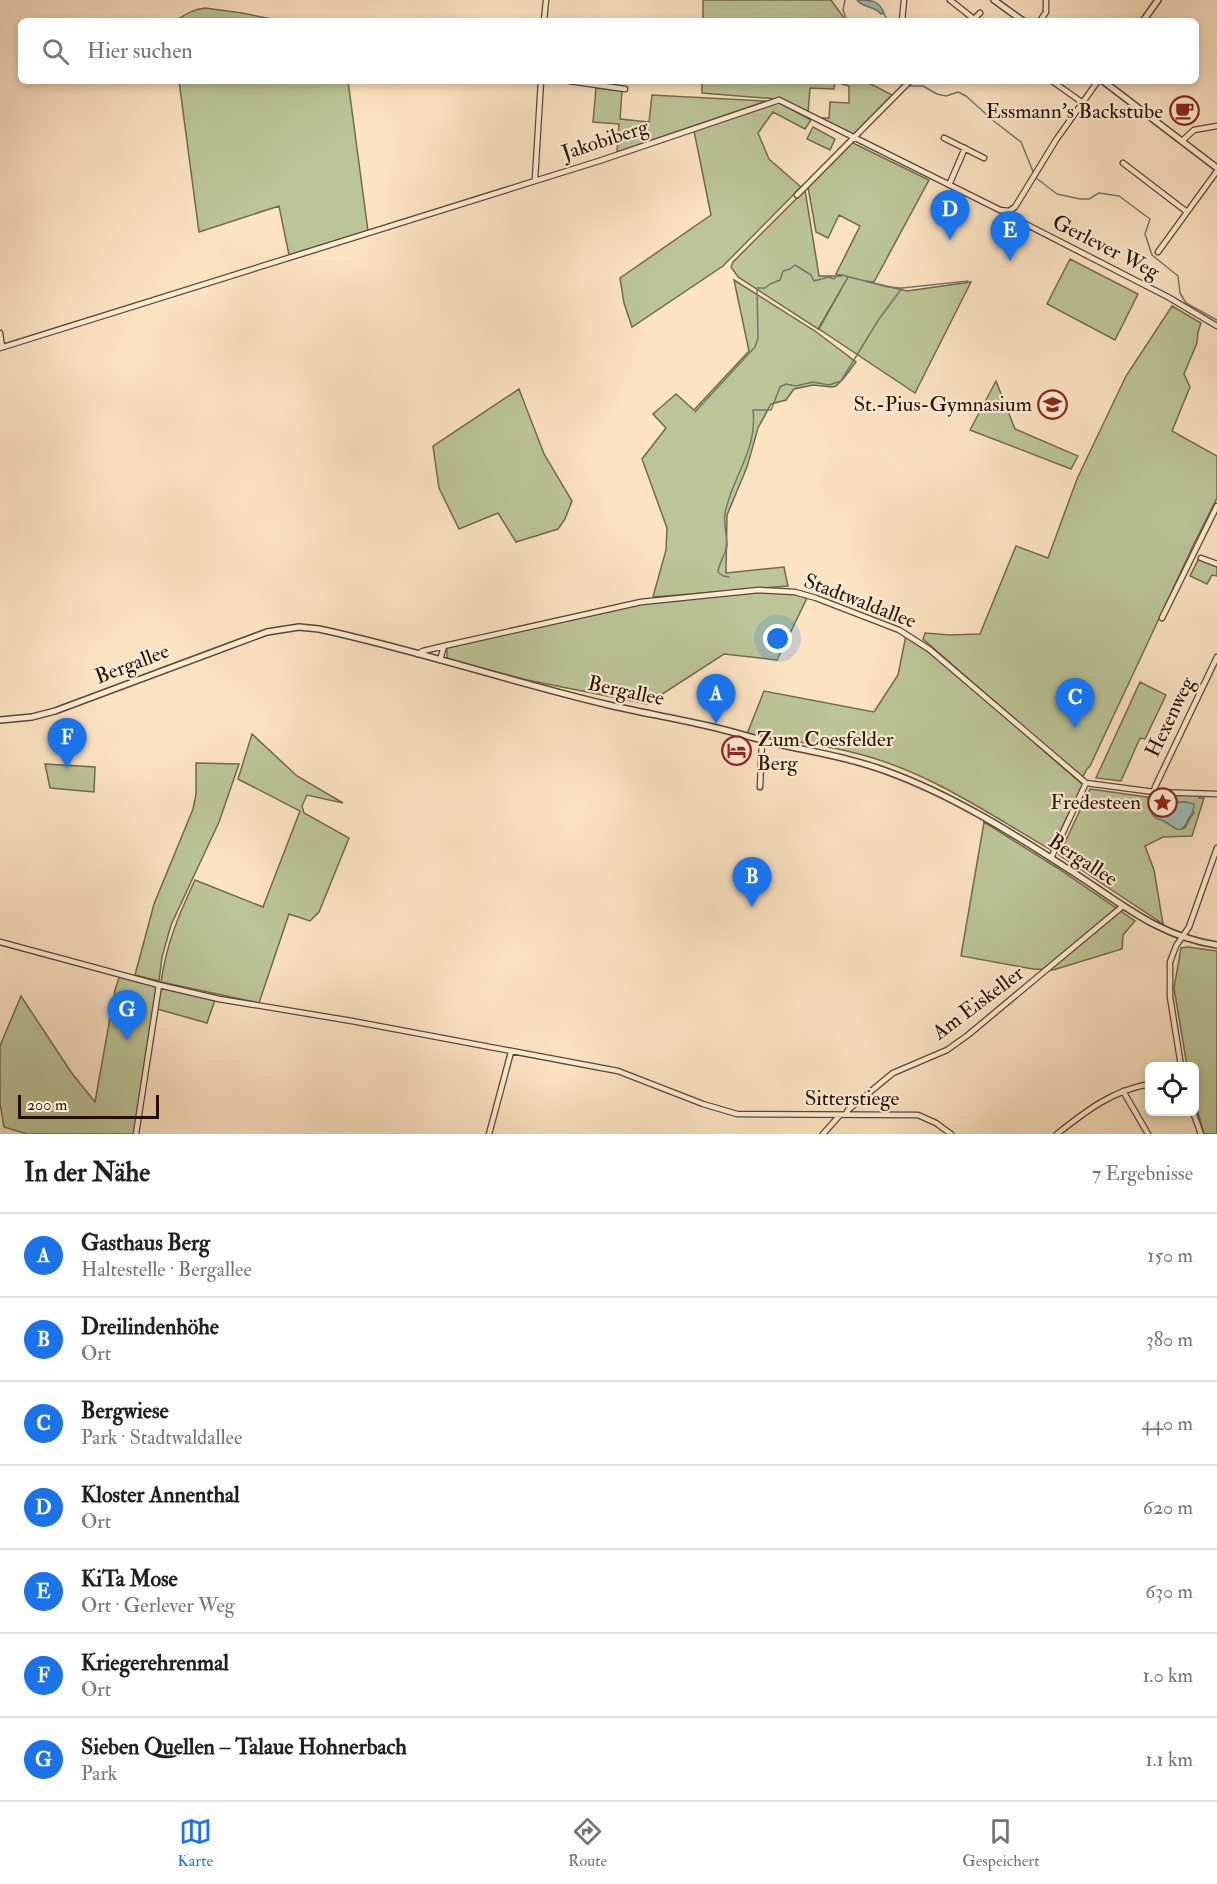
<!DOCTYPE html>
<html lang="de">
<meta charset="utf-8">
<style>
body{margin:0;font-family:"IM FELL Double Pica",serif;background:#f6f6f6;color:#202124}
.controls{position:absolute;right:18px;bottom:18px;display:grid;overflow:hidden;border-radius:9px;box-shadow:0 3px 9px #0003}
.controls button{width:54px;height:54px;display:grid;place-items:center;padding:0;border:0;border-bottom:2px solid #e0e0e0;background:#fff;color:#202124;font:30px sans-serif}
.scale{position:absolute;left:18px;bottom:15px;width:141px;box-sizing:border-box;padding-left:6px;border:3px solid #281001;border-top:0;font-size:16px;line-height:21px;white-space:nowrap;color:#281001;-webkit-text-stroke:4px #fdedd7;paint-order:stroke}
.you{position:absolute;left:778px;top:639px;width:21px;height:21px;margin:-15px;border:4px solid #fff;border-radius:50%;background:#1a73e8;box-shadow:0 0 0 9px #1a73e833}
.badge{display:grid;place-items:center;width:39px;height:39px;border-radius:50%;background:#1a73e8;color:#fff;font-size:20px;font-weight:700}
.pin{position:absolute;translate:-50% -50px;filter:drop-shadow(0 2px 3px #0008)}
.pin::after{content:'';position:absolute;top:32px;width:21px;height:18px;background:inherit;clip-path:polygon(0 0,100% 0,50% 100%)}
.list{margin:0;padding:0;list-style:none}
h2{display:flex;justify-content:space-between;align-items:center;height:78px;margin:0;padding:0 24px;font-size:26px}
h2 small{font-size:20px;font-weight:400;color:#757577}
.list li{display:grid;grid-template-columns:39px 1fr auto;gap:18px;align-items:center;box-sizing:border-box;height:84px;padding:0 24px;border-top:2px solid #e0e0e0}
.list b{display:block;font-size:22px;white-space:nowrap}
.list p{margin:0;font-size:20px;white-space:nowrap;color:#757577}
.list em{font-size:20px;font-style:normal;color:#757577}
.icon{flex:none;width:33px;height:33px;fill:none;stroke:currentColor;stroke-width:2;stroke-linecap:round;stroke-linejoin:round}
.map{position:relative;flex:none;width:1217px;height:1134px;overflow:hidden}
.search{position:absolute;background:#fff;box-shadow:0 3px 9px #0003;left:18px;right:18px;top:18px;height:66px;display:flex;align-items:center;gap:15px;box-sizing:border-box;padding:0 21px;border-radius:9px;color:#757577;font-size:22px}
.sheet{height:666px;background:#fff}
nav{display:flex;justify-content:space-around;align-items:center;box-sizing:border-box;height:84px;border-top:2px solid #e0e0e0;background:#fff;font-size:16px;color:#757577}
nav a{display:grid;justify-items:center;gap:3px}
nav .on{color:#1a73e8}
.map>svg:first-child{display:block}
.green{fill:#bbc597;stroke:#726a4c;stroke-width:1.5;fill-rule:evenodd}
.water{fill:#9fbeb7;stroke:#6f786e;stroke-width:1.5}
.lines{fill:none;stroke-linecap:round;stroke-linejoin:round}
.stream{stroke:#6f786e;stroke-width:1.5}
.minor-casing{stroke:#5d4531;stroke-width:7}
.tertiary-casing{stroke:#5d4531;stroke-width:8}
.minor{stroke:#fdedd7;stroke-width:4.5}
.tertiary{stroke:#fdedd7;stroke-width:5}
.labels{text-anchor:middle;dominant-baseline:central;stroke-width:4.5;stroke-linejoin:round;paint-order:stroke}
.poi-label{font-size:21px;fill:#281001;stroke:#fdedd7;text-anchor:end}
.street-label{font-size:21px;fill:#281001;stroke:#fdedd7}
</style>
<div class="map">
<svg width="1217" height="1134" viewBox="0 0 1217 1134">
<rect width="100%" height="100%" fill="#fce3c2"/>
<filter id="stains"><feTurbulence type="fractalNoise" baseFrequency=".00333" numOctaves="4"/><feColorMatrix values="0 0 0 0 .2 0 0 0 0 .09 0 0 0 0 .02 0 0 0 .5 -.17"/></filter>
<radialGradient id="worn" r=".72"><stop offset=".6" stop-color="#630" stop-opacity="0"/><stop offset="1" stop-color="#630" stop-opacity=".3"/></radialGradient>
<!-- green -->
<path class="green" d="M 703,0 L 831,0 L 844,18 L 844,21 L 703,21 Z
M 205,8 L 242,13 L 282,21 L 175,21 C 185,15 193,9 205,8 Z
M 179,81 L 348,81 L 368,231 L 289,255 L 279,206 L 199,232 Z
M 702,81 L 865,81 L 892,95 L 852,136 L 822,120 L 822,118 L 829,118 L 830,102 L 849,103 L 849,86 L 835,82 L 834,89 L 810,88 L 808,113 L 778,99 L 702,93 Z
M 596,88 L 622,91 L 620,119 L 649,122 L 652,95 L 766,101 L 617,152 L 619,124 L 593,122 Z
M 778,102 L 811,120 L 805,129 L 773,112 L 758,133 L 769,159 L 801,187 L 723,266 L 632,327 L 624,303 L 620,278 L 711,215 L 694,131 Z
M 813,127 L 835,139 L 830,150 L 807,139 Z
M 851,142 L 929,180 L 874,282 L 865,281 L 907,291 L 971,282 L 915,393 L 819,329 L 848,277 L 818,329 L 738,277 L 731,267 L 733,262 L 805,190 L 819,276 L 842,276 L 836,274 L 860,226 L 839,215 L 828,238 L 816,232 L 808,187 Z
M 1070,259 L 1138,294 L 1115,340 L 1047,304 Z
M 734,280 L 815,331 L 856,362 L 844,378 L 836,386 L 832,387 L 813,385 L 794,389 L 786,400 L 771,404 L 758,428 L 747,467 L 727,515 L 726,573 L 784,567 L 788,586 L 653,597 L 666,550 L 667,528 L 642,459 L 666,428 L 653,414 L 676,394 L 694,410 L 749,351 Z
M 1172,306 L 1201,323 L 1198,332 L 1197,343 L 1184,374 L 1190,387 L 1172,431 L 1217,456 L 1217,498 L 1192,548 L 1090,766 L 1087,769 L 1082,778 L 923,639 L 925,633 L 951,635 L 980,634 L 1016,546 L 1048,558 L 1077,479 L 1126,376 Z
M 996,381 L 1015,429 L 1078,456 L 1071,469 L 970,430 Z
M 519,389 L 544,454 L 572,501 L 565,519 L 558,529 L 516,542 L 498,513 L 459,529 L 439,488 L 433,446 Z
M 1199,558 L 1217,566 L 1217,576 L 1212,575 L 1207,584 L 1190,576 Z
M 758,592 L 789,593 L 807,598 L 777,660 L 724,654 L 647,704 L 527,680 L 447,659 L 447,647 L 652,601 Z
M 906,635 L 928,650 L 1083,785 L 1051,850 C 989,814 929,772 859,754 C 823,744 784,740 747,734 L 764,691 L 874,712 L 898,675 Z
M 1140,682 L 1166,695 L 1145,739 L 1140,738 L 1121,781 L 1096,778 Z
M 252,734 L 297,776 L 343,803 L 307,795 L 302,806 L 304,813 L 349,838 L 319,912 L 310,921 L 289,914 L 259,1003 L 161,982 C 166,945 179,914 195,880 L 263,907 L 300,811 L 238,779 Z
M 196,763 L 239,764 L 219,822 L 171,925 L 162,957 L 159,981 L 135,975 L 154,904 L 193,809 L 196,794 Z
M 45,764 L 95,767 L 94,792 L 50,788 Z
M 1090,789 L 1154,798 L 1157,794 L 1201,795 L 1199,798 L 1204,798 L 1192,836 L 1163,837 L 1145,846 L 1154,870 L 1163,924 L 1059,855 ZM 1186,802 L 1194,813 C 1190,817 1188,822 1186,826 C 1180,835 1167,822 1160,819 L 1168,803 Z
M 984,822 L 1059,869 L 1135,921 L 1123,935 L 1122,949 L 1053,970 L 1033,969 L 961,956 Z
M 1188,947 L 1217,951 L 1217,1134 L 1204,1134 L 1195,1102 L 1194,1066 L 1187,1066 L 1174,988 L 1181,948 Z
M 120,975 L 158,986 L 135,1134 L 27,1134 L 4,1127 L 0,1103 L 0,1046 L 21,996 L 71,1072 L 95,1102 L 115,990 Z
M 161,987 L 215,1000 L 207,1023 L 157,1009 Z"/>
<!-- water -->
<path class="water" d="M 857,0 C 871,0 879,0 884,13 L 881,14 C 875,6 863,8 857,0 Z
M 1186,802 L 1194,804 C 1194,814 1191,813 1187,822 C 1179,837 1175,826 1164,821 C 1158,818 1156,820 1152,814 L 1153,809 L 1168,803 Z"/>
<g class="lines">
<!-- stream -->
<path class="stream" d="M 845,0 L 843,10 L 847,21
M 883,12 L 888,21
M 897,81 L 901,84
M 907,86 L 923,86 L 937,94 L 946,96 L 958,92 L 966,96 L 995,122 L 1021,142 L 1034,174
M 1036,178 L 1057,194 L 1080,199 L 1089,199 L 1099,193 L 1119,196 L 1150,219 L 1145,234 L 1152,255 L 1178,276 L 1180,293 L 1186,303 L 1217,320
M 695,412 L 755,347 L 758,338 L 757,288 L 765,288 L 770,284 L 780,280 L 783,271 L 790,269 L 795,265 L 811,275 L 814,281 L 829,277 L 834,279 L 838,275 L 842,275 L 888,287 L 901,288
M 729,577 L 723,576 L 718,572 C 719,562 726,554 727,545 C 727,534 723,524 725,513 C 732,477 758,450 753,410 L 771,410 L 780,387 L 786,384 L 796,386 L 813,382 L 829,385 L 841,381 L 879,319 L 902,288 L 968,281"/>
<defs>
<path id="minor" d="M 950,0 L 974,19
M 544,21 L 546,0
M 902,21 L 904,0
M 972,21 L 980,13
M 1040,21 L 1046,12 L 1046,0
M 569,81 L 625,89
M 1052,81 L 1083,103
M 944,138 L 984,158
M 1182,141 L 1194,130 L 1217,126
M 1123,163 L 1187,212
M 535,179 L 541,81
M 949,185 L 965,148
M 797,195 L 910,81
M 1009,211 L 1015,207 L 1056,140 L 1098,81
M 1158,252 L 1217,171
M 0,333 L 2,347
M 0,348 L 599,161 L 779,100 L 1000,210 L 1009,211 L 1010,216 L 1168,297 L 1217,326
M 1201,558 L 1217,564
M 1162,618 L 1217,506
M 418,654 L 423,651 L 444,646
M 440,660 L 444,646 L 641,602 L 759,590 L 795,592 L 816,598 L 899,630 L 929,649 L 1086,783 L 1154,792 L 1217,794
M 760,787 L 762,741
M 1154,792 L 1155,787 L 1217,657
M 1051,858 L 1086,783
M 0,942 L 159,985
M 1181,1066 L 1170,997 L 1170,962 L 1176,946 L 1189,927 L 1217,848
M 1123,1091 L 1148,1134
M 1193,1112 L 1201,1134
M 846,1114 L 848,1110 L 893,1073 L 947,1050 L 968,1035 L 1123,906
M 136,1134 L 159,985 L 219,999 L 352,1021 L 618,1071 L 703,1104 L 737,1114 L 918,1115 L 936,1123 L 951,1134
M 489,1134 L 511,1052
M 823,1134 L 840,1115
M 1057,1134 C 1086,1111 1113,1090 1150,1084"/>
<path id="tertiary" d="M 994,0 L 1023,21
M 1143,21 L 1158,0
M 1103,81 L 1217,168
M 0,720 L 32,717 L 55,711 L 267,632 L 299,627 L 319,629 C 417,650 511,682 609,705 C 638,712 669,717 699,724 C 725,729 751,738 778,744 C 814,752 851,758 886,771 C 950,794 1011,832 1068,869 C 1119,901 1156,936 1217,945"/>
</defs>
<!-- minor casing -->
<use href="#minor" class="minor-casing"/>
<!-- tertiary casing -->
<use href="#tertiary" class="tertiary-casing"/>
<!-- minor -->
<use href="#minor" class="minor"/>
<!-- tertiary -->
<use href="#tertiary" class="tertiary"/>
</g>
<!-- icons -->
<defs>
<symbol id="cafe-ring" viewBox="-11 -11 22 22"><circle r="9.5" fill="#fdedd7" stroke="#8f2418" stroke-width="1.5"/><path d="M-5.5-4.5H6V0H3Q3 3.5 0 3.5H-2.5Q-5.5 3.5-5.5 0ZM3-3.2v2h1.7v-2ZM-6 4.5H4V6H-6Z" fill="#8f2418"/></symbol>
<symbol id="school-ring" viewBox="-11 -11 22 22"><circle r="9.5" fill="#fdedd7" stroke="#8f2418" stroke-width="1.5"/><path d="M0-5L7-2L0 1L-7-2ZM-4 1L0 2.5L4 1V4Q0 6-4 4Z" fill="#8f2418"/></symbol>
<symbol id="hotel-ring" viewBox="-11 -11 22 22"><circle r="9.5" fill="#fdedd7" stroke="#8f2418" stroke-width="1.5"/><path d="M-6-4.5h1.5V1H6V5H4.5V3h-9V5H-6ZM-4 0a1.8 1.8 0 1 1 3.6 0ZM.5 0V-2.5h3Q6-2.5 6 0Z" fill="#8f2418"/></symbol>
<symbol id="sight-ring" viewBox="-11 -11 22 22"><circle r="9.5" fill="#fdedd7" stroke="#8f2418" stroke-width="1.5"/><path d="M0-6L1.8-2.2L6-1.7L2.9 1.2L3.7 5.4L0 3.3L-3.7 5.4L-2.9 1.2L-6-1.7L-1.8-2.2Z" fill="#8f2418"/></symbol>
</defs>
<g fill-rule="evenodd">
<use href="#cafe-ring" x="1168" y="94" width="33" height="33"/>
<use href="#school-ring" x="1036" y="388" width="33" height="33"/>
<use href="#hotel-ring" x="720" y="734" width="33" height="33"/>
<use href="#sight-ring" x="1146" y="786" width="33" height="33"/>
</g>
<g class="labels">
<!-- poi labels -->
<g class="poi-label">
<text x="1163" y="111">Essmann's Backstube</text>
<text x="1032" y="404">St.-Pius-Gymnasium</text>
<text x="757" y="739" text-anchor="start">Zum Coesfelder<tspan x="757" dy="24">Berg</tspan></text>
<text x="1141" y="802">Fredesteen</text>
</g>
<!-- street labels -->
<g class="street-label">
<text transform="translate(605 140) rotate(-18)">Jakobiberg</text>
<text transform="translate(1106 247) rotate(27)">Gerlever Weg</text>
<text transform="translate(860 601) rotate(21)">Stadtwaldallee</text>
<text transform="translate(132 664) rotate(-21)">Bergallee</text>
<text transform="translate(626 691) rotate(12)">Bergallee</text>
<text transform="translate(1170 717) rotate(-64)">Hexenweg</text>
<text transform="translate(1083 860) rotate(33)">Bergallee</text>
<text transform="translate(978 1003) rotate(-37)">Am Eiskeller</text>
<text x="852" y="1098">Sitterstiege</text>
</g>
</g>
<rect width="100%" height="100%" filter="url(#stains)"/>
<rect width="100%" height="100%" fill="url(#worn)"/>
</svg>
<div class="controls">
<button><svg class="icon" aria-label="locate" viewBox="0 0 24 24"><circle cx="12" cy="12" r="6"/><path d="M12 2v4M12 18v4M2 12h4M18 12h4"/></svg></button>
</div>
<div class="scale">200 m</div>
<div class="you"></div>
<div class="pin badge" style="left:716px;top:724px">A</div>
<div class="pin badge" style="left:752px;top:907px">B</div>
<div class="pin badge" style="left:1075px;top:728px">C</div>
<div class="pin badge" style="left:950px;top:240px">D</div>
<div class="pin badge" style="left:1010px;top:261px">E</div>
<div class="pin badge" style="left:67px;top:768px">F</div>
<div class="pin badge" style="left:127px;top:1040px">G</div>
<div class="search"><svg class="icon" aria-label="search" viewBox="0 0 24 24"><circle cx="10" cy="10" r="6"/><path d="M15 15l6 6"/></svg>Hier suchen</div>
</div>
<section class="sheet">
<h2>In der Nähe<small>7 Ergebnisse</small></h2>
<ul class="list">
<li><span class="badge">A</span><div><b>Gasthaus Berg</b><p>Haltestelle · Bergallee</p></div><em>150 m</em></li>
<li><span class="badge">B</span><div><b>Dreilindenhöhe</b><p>Ort</p></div><em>380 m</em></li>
<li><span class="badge">C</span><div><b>Bergwiese</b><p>Park · Stadtwaldallee</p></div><em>440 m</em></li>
<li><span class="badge">D</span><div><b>Kloster Annenthal</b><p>Ort</p></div><em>620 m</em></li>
<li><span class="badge">E</span><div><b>KiTa Mose</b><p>Ort · Gerlever Weg</p></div><em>630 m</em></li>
<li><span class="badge">F</span><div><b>Kriegerehrenmal</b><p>Ort</p></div><em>1.0 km</em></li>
<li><span class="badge">G</span><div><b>Sieben Quellen – Talaue Hohnerbach</b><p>Park</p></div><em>1.1 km</em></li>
</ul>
</section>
<nav>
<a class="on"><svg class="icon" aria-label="map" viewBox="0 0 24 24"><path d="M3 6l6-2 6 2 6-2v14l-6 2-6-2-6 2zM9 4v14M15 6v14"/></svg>Karte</a>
<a><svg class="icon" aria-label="directions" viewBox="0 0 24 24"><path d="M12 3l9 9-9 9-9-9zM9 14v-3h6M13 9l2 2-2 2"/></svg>Route</a>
<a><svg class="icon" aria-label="saved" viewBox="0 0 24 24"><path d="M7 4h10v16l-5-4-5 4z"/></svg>Gespeichert</a>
</nav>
